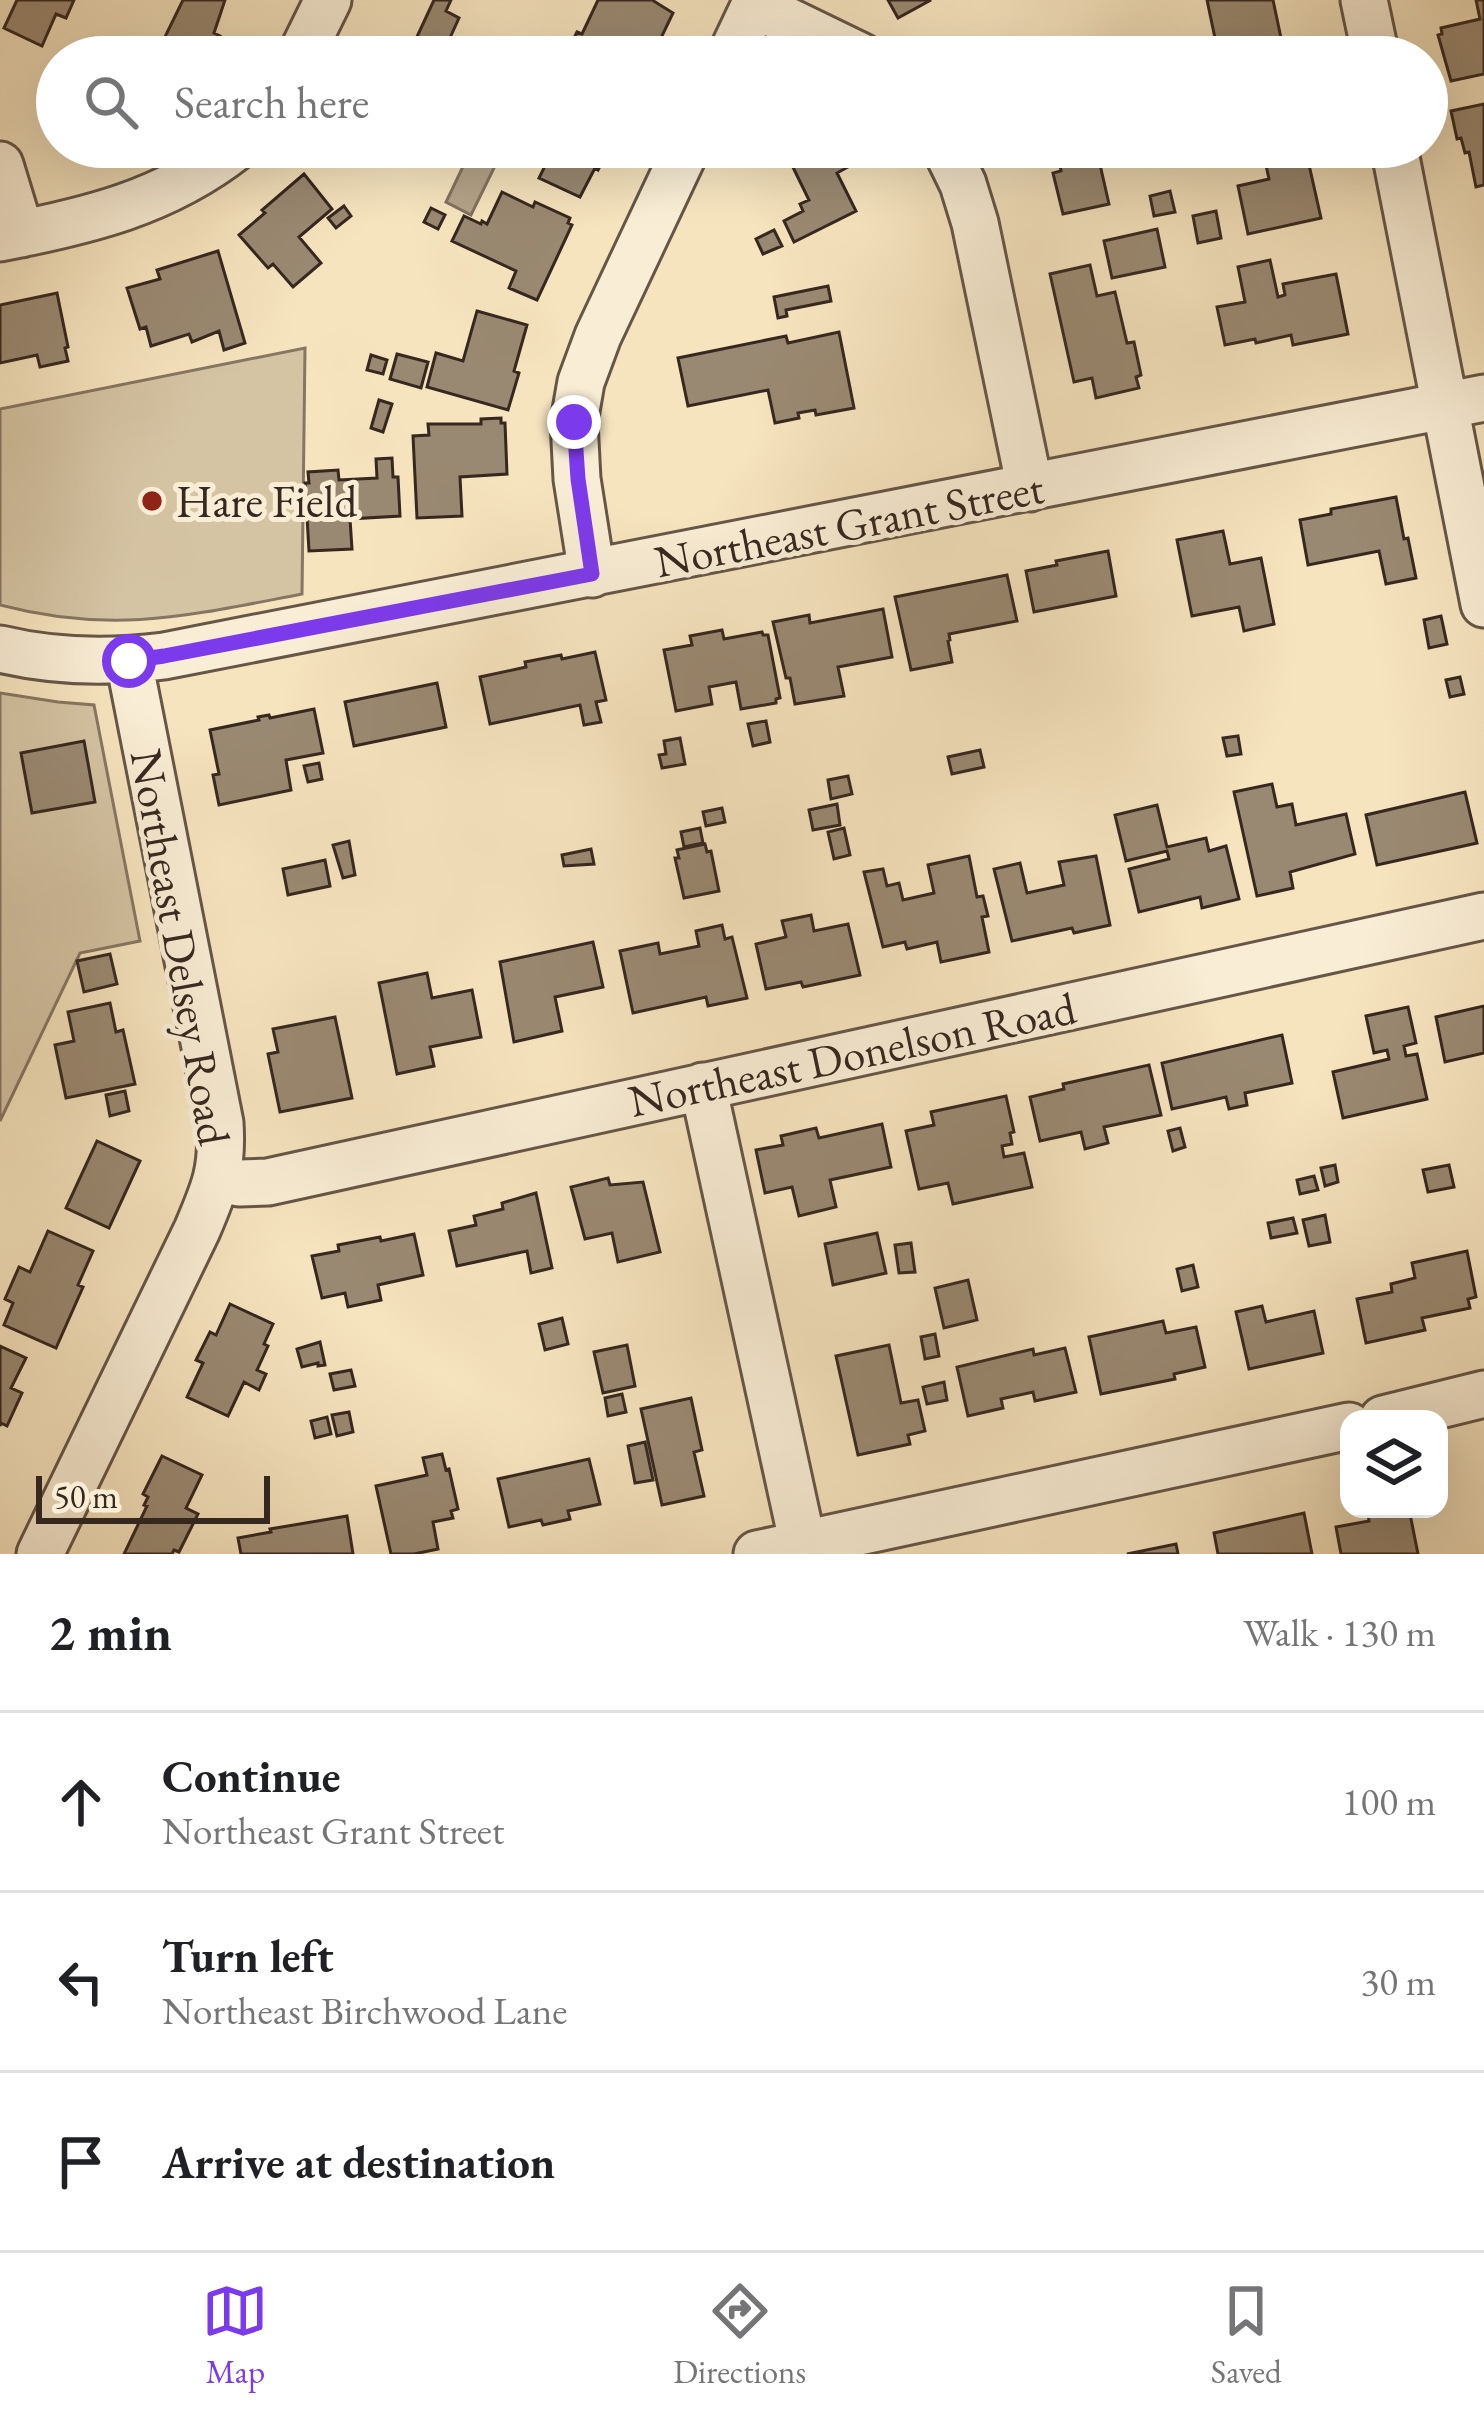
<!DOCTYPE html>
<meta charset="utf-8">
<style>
body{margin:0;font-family:"EB Garamond",serif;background:#f6f6f6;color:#202124}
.controls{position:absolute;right:36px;bottom:36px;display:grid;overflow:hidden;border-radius:24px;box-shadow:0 12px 48px #0002}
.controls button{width:108px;height:108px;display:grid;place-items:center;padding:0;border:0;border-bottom:3px solid #e0e0e0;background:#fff;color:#202124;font:60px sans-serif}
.scale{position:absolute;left:36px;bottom:30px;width:234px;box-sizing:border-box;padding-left:12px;border:6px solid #36271f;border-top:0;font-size:33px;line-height:42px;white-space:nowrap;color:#36271f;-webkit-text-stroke:9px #f9edd5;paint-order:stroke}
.stop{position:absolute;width:36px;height:36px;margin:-27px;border:9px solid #7c3aed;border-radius:50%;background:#fff}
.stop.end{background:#7c3aed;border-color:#fff;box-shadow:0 3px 12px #0008}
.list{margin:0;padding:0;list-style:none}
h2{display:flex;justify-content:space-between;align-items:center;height:156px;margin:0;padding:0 48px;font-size:51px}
h2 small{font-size:39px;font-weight:400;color:#757577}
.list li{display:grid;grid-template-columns:78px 1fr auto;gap:36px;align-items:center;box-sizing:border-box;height:180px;padding:0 48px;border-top:3px solid #e0e0e0}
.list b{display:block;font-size:45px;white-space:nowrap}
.list p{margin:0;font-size:39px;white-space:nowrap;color:#757577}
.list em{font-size:39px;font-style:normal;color:#757577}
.icon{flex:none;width:66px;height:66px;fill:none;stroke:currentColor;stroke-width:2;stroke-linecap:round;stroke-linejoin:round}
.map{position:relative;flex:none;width:1484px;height:1554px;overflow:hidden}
.search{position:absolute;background:#fff;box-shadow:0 12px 48px #0002;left:36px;right:36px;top:36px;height:132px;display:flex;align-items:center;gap:30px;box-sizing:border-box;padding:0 42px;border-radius:66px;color:#757577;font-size:45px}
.sheet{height:696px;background:#fff}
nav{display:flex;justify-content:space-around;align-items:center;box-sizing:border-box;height:168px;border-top:3px solid #e0e0e0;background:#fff;font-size:33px;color:#757577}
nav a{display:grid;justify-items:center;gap:6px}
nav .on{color:#7c3aed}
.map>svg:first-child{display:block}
.green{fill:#d5c4a4;stroke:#867662;stroke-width:3}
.water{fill:#b5a489;stroke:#82725f;stroke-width:3}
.building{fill:#9a8972;stroke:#36271f;stroke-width:3}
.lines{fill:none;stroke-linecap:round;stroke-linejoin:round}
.minor-casing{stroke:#665647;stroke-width:51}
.minor{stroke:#f9edd5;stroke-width:45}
.route{stroke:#7c3aed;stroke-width:15}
.poi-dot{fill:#8f2418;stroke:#f9edd5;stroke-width:4.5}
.labels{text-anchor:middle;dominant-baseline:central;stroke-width:10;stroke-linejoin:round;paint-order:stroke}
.poi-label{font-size:45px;fill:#36271f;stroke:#f9edd5;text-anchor:start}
.street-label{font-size:45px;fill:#36271f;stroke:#f9edd5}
</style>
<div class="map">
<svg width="1484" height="1554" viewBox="0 0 1484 1554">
<rect width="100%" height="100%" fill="#f6e4bf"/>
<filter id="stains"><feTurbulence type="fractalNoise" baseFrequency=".00167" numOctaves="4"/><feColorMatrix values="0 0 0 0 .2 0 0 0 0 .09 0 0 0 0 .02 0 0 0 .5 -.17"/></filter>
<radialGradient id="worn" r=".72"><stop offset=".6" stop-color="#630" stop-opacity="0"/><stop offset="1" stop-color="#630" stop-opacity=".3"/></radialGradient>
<!-- green -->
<path class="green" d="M 305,348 L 302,594 C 192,615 113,635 0,605 L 0,409 Z
M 0,693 L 58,702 L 94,705 L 140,941 L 80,953 L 0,1121 Z"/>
<!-- water -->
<path class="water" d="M 469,154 L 495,166 L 471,215 L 446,202 Z"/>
<!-- building -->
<path class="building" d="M 17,0 L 74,0 L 66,18 L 56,14 L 42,46 L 4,28 Z
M 183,0 L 225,0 L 214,33 L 220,36 L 210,57 L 170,57 L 158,51 Z
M 434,0 L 451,0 L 446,11 L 459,18 L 443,53 L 415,41 Z
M 598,0 L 652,0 L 673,13 L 660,40 L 656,38 L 647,57 L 572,57 L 566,54 L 577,32 L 582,34 Z
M 888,0 L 931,0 L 898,18 Z
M 1207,0 L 1273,0 L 1285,57 L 1219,57 Z
M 1476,0 L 1484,0 L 1484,74 L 1451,81 L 1438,35 L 1442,34 L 1441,28 L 1480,19 Z
M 1484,104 L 1484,185 L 1476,187 L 1469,152 L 1465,153 L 1461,138 L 1457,139 L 1451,111 Z
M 537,147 L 610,147 L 598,170 L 595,168 L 580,197 L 539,178 L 551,154 Z
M 838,147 L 848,167 L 837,173 L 856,211 L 794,242 L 784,221 L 803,211 L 800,204 L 809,200 L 787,155 L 772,148 Z
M 1056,147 L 1096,147 L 1109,204 L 1063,214 L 1053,173 L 1061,171 Z
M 1262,147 L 1305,147 L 1321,218 L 1248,234 L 1238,186 L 1269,179 Z
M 304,174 L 332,209 L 299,237 L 321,263 L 293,287 L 273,264 L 268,268 L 239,235 L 265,213 L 262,210 Z
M 1170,191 L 1175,212 L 1154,216 L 1150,196 Z
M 502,192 L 533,207 L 535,202 L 570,218 L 568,223 L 572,225 L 537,300 L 509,288 L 516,271 L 452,241 L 464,216 L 481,224 L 482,221 L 487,224 Z
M 344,206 L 351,216 L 336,228 L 328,218 Z
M 431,208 L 445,215 L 438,229 L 424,222 Z
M 1216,211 L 1221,238 L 1198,243 L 1193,216 Z
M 1157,229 L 1165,267 L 1112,278 L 1104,241 Z
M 774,230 L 782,246 L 763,254 L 756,239 Z
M 218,251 L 245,343 L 224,350 L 219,331 L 192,342 L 189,334 L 151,346 L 146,327 L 140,329 L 127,288 L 160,279 L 157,270 Z
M 1270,260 L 1278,297 L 1285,295 L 1283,284 L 1336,274 L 1348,334 L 1293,345 L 1291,335 L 1256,343 L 1255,339 L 1225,345 L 1217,307 L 1245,302 L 1238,267 Z
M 1090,265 L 1097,296 L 1115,292 L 1127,343 L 1134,342 L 1141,375 L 1136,377 L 1139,388 L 1096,398 L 1092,378 L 1074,382 L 1050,274 Z
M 828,286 L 831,301 L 786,310 L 787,316 L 778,318 L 774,297 Z
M 57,293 L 68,347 L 65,348 L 68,361 L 40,367 L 37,355 L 0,363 L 0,305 Z
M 477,311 L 527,325 L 514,371 L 519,373 L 508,410 L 427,387 L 436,353 L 463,361 Z
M 839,332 L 854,408 L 816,415 L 815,410 L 798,413 L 799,418 L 775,423 L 768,390 L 688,406 L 678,358 L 786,336 L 788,343 Z
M 397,354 L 428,362 L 421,388 L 390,379 Z
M 371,355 L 387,360 L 383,374 L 367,370 Z
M 379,400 L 392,404 L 383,432 L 371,428 Z
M 501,418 L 501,423 L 505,423 L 507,474 L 460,477 L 462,516 L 417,518 L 413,436 L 429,435 L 428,424 L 481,424 L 481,419 Z
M 392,458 L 393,477 L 398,477 L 400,516 L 350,519 L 352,549 L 309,551 L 305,483 L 309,483 L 308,472 L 338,470 L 339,480 L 377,478 L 376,459 Z
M 1396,497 L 1404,539 L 1408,538 L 1416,578 L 1386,584 L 1379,551 L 1308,565 L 1300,520 L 1331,514 L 1331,509 Z
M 1223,531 L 1230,564 L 1261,558 L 1274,624 L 1244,631 L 1239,607 L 1192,616 L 1177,540 Z
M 1108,551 L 1116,596 L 1034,612 L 1026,571 L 1057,565 L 1056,561 Z
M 1007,575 L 1017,621 L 949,634 L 950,640 L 948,641 L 952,662 L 911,670 L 895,597 Z
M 883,609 L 892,657 L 838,667 L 844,696 L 795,704 L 790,678 L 786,678 L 773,622 L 809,615 L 810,623 Z
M 1441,616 L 1447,644 L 1429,648 L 1424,620 Z
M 722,630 L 724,639 L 762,632 L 763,635 L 768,635 L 780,698 L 776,699 L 776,703 L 741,709 L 736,682 L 709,687 L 712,704 L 676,711 L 664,650 L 692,645 L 690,636 Z
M 595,652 L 606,700 L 596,702 L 601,722 L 584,725 L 580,705 L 490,724 L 480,677 L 526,667 L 525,662 L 561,655 L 562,659 Z
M 1460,677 L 1464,694 L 1450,697 L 1446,680 Z
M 437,683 L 446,727 L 354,746 L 345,702 Z
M 314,709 L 323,753 L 286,760 L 291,790 L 219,805 L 213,775 L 219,774 L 210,730 L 259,720 L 258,717 L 269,715 L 270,718 Z
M 766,721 L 770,742 L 753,746 L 748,724 Z
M 1238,736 L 1241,754 L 1227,756 L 1223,738 Z
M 680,738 L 685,764 L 662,768 L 659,755 L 666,754 L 664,741 Z
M 84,741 L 95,802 L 32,813 L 21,753 Z
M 980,750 L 984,767 L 952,774 L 948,757 Z
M 319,763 L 322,779 L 308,782 L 304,766 Z
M 848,776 L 852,794 L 831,799 L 828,780 Z
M 1272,784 L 1277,807 L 1292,804 L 1296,825 L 1346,814 L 1355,854 L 1290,872 L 1293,888 L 1257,896 L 1234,792 Z
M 1465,792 L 1477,843 L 1377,865 L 1366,815 Z
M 837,804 L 840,825 L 813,830 L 809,810 Z
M 1157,805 L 1167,847 L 1206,838 L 1209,851 L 1226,846 L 1239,899 L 1202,908 L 1200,897 L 1139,912 L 1129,869 L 1169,859 L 1167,851 L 1126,861 L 1115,815 Z
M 722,808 L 725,822 L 706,826 L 703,812 Z
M 700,828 L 703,843 L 684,847 L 681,832 Z
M 844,828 L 850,855 L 834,859 L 828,832 Z
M 349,841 L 355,875 L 343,878 L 333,845 Z
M 705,844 L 707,852 L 711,851 L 719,891 L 684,898 L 675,858 L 679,858 L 677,850 Z
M 591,849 L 594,864 L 564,866 L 562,855 Z
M 969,856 L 977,897 L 983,896 L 988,916 L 982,917 L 989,952 L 941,962 L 937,942 L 907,949 L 905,942 L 883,947 L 864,872 L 883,869 L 887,886 L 899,883 L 903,900 L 934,893 L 928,865 Z
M 1096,856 L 1110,925 L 1074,933 L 1072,928 L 1012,941 L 994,869 L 1020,863 L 1027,893 L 1064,885 L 1059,862 Z
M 325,860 L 330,886 L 288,895 L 283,869 Z
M 811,915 L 814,931 L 848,924 L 860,975 L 803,987 L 801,982 L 766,989 L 756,944 L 786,937 L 782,921 Z
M 722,925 L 725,939 L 732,937 L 747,998 L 708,1006 L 706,997 L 633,1013 L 620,951 L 658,943 L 660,954 L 699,946 L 696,931 Z
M 593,942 L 603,987 L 555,997 L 562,1031 L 514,1042 L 500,962 Z
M 110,954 L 117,984 L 84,992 L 77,961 Z
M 427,973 L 432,998 L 472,990 L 481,1037 L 430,1047 L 434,1066 L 397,1074 L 379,983 Z
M 110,1003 L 116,1032 L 123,1030 L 135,1084 L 66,1098 L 55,1045 L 74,1041 L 68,1012 Z
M 1484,1006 L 1484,1053 L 1445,1062 L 1436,1017 Z
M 1408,1007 L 1416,1043 L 1404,1046 L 1406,1056 L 1417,1054 L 1427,1099 L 1343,1118 L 1333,1072 L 1389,1059 L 1387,1050 L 1374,1053 L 1366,1016 Z
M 335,1017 L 352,1098 L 280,1112 L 268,1054 L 278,1052 L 273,1029 Z
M 1282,1035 L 1292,1083 L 1245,1093 L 1247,1105 L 1229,1109 L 1226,1097 L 1172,1109 L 1162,1063 Z
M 1149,1065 L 1161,1115 L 1104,1127 L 1108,1143 L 1085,1149 L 1081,1132 L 1040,1141 L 1030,1097 L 1064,1089 L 1063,1084 Z
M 125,1091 L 129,1111 L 110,1116 L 106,1095 Z
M 1006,1096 L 1014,1132 L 1010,1133 L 1012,1144 L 1002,1146 L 1004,1157 L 1024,1153 L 1032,1187 L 953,1204 L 948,1183 L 919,1189 L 906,1131 L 934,1125 L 931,1112 Z
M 882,1124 L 891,1167 L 830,1180 L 836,1207 L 799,1216 L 792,1187 L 765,1193 L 756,1150 L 783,1145 L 781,1136 L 816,1128 L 819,1138 Z
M 1180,1128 L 1185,1147 L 1173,1151 L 1168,1131 Z
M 97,1141 L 140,1161 L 109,1228 L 66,1208 Z
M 1335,1165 L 1338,1182 L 1325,1186 L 1321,1168 Z
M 1449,1165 L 1454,1187 L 1428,1192 L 1423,1170 Z
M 1314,1176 L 1318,1190 L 1300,1194 L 1297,1180 Z
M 608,1178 L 610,1185 L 643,1182 L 660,1252 L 618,1262 L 612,1233 L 585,1239 L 571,1187 Z
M 536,1193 L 552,1268 L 531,1273 L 527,1251 L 457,1266 L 449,1231 L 476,1225 L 474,1216 L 503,1209 L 502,1203 Z
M 1325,1215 L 1330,1242 L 1309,1246 L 1303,1220 Z
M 1293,1218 L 1297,1233 L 1271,1238 L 1268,1223 Z
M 48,1231 L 93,1251 L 78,1285 L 83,1287 L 56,1348 L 4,1325 L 13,1303 L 5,1299 L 19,1267 L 30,1272 Z
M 877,1233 L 886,1273 L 833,1285 L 825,1244 Z
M 414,1234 L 423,1275 L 378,1285 L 381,1300 L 348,1307 L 345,1293 L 322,1298 L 312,1256 L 339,1251 L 338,1245 L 380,1237 L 381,1241 Z
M 911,1243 L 915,1272 L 899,1273 L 895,1245 Z
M 1467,1251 L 1476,1297 L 1468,1299 L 1470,1308 L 1422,1318 L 1425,1330 L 1366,1343 L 1357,1299 L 1392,1292 L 1391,1284 L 1415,1278 L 1412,1263 Z
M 1193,1265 L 1198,1287 L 1182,1291 L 1177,1269 Z
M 968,1280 L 977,1320 L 944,1328 L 935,1288 Z
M 230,1304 L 273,1324 L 264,1344 L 268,1346 L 257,1370 L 266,1374 L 259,1390 L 244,1382 L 228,1416 L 187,1397 L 203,1363 L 196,1360 L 210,1332 L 216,1335 Z
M 1262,1306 L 1266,1322 L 1314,1311 L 1323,1353 L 1249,1369 L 1236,1312 Z
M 562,1318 L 568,1344 L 545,1350 L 539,1324 Z
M 1163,1321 L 1166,1333 L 1196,1327 L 1205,1367 L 1174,1374 L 1175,1379 L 1101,1394 L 1089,1337 Z
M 935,1334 L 939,1356 L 925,1359 L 921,1337 Z
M 320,1342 L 325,1365 L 318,1366 L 318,1363 L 302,1367 L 297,1349 Z
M 627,1345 L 635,1386 L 603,1393 L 594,1352 Z
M 889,1345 L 901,1403 L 918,1400 L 925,1431 L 908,1435 L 910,1444 L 858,1455 L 836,1356 Z
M 0,1346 L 26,1358 L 11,1388 L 22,1393 L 7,1426 L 1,1423 L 0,1426 Z
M 1065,1348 L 1076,1392 L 1035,1401 L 1033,1392 L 1001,1399 L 1003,1408 L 968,1416 L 957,1367 L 1033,1349 L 1034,1355 Z
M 351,1370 L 355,1386 L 334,1390 L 330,1374 Z
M 944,1382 L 947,1400 L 927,1404 L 923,1387 Z
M 622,1394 L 626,1412 L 608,1416 L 605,1398 Z
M 691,1398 L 702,1450 L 694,1452 L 704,1496 L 662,1505 L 641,1409 Z
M 349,1412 L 353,1432 L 337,1436 L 332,1415 Z
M 327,1417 L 331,1434 L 315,1438 L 311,1421 Z
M 645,1442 L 653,1480 L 635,1483 L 628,1446 Z
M 442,1454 L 446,1470 L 449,1469 L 458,1509 L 451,1511 L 453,1518 L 433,1522 L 438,1549 L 414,1554 L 391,1554 L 376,1486 L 427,1475 L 423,1458 Z
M 162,1456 L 202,1475 L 186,1508 L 198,1514 L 179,1552 L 174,1550 L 172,1554 L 124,1554 L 147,1506 L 144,1505 L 148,1497 L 143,1494 Z
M 589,1459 L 600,1504 L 568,1511 L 570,1519 L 543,1525 L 541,1520 L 509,1527 L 498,1479 Z
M 1367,1509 L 1409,1509 L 1418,1554 L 1341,1554 L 1336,1527 L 1369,1521 Z
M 1304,1513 L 1312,1554 L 1218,1554 L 1214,1533 Z
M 347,1516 L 353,1554 L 241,1554 L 238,1538 L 271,1532 L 270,1529 Z
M 1176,1544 L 1178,1554 L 1127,1554 Z"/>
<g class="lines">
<defs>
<path id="minor" d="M 1364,0 L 1376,57
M 755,5 L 862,57
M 300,57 L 328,0
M 730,57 L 757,0
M 945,147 L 963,184 L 975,223 L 1030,488
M 1394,147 L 1484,604
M 0,165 L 21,234
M 0,238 C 87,221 165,203 236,147
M 592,574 L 577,479 L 574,422 L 581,382 L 598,336 L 687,147
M 0,649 C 54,662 108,663 164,656 L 1484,398
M 703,1086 L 805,1554
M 219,1178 L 239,1183 L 268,1182 L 1484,916
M 1383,1419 L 1484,1394
M 40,1554 L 197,1230 C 215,1188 223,1169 220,1123 L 129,661
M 757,1554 L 1349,1426"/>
</defs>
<!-- minor casing -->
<use href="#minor" class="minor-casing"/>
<!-- minor -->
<use href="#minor" class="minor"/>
</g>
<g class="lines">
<!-- route -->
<path class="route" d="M 129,661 L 164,656 L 592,574 L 578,479 L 574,422"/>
</g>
<!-- markers -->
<circle class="poi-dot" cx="152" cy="501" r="12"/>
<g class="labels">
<!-- poi labels -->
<g class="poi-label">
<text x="176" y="501">Hare Field</text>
</g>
<!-- street labels -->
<g class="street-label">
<text transform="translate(849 524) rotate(-11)">Northeast Grant Street</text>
<text transform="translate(181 947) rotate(80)">Northeast Delsey Road</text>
<text transform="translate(852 1054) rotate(-12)">Northeast Donelson Road</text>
</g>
</g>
<rect width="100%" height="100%" filter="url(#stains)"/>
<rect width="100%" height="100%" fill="url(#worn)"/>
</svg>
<div class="controls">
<button><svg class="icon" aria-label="layers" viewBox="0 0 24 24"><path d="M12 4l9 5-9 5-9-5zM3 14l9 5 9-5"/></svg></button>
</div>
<div class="scale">50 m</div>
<div class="stop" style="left:129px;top:661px"></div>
<div class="stop end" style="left:574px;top:422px"></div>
<div class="search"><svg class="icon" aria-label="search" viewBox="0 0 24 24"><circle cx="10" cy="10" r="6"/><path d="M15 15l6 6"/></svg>Search here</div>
</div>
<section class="sheet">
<h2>2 min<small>Walk · 130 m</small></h2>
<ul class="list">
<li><svg class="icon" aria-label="ahead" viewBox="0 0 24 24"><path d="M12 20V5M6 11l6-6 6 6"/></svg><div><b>Continue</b><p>Northeast Grant Street</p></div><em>100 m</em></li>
<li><svg class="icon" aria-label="left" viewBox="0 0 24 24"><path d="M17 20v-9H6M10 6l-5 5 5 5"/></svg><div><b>Turn left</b><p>Northeast Birchwood Lane</p></div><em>30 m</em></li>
<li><svg class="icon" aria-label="arrive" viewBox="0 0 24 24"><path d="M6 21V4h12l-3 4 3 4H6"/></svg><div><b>Arrive at destination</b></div></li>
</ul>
</section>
<nav>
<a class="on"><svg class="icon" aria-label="map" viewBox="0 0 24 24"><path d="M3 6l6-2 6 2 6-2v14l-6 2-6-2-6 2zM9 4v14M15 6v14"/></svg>Map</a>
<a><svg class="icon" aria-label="directions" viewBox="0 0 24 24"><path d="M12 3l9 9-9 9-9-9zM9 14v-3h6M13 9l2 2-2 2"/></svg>Directions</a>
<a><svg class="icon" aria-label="saved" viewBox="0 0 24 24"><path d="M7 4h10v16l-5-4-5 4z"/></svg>Saved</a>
</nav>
